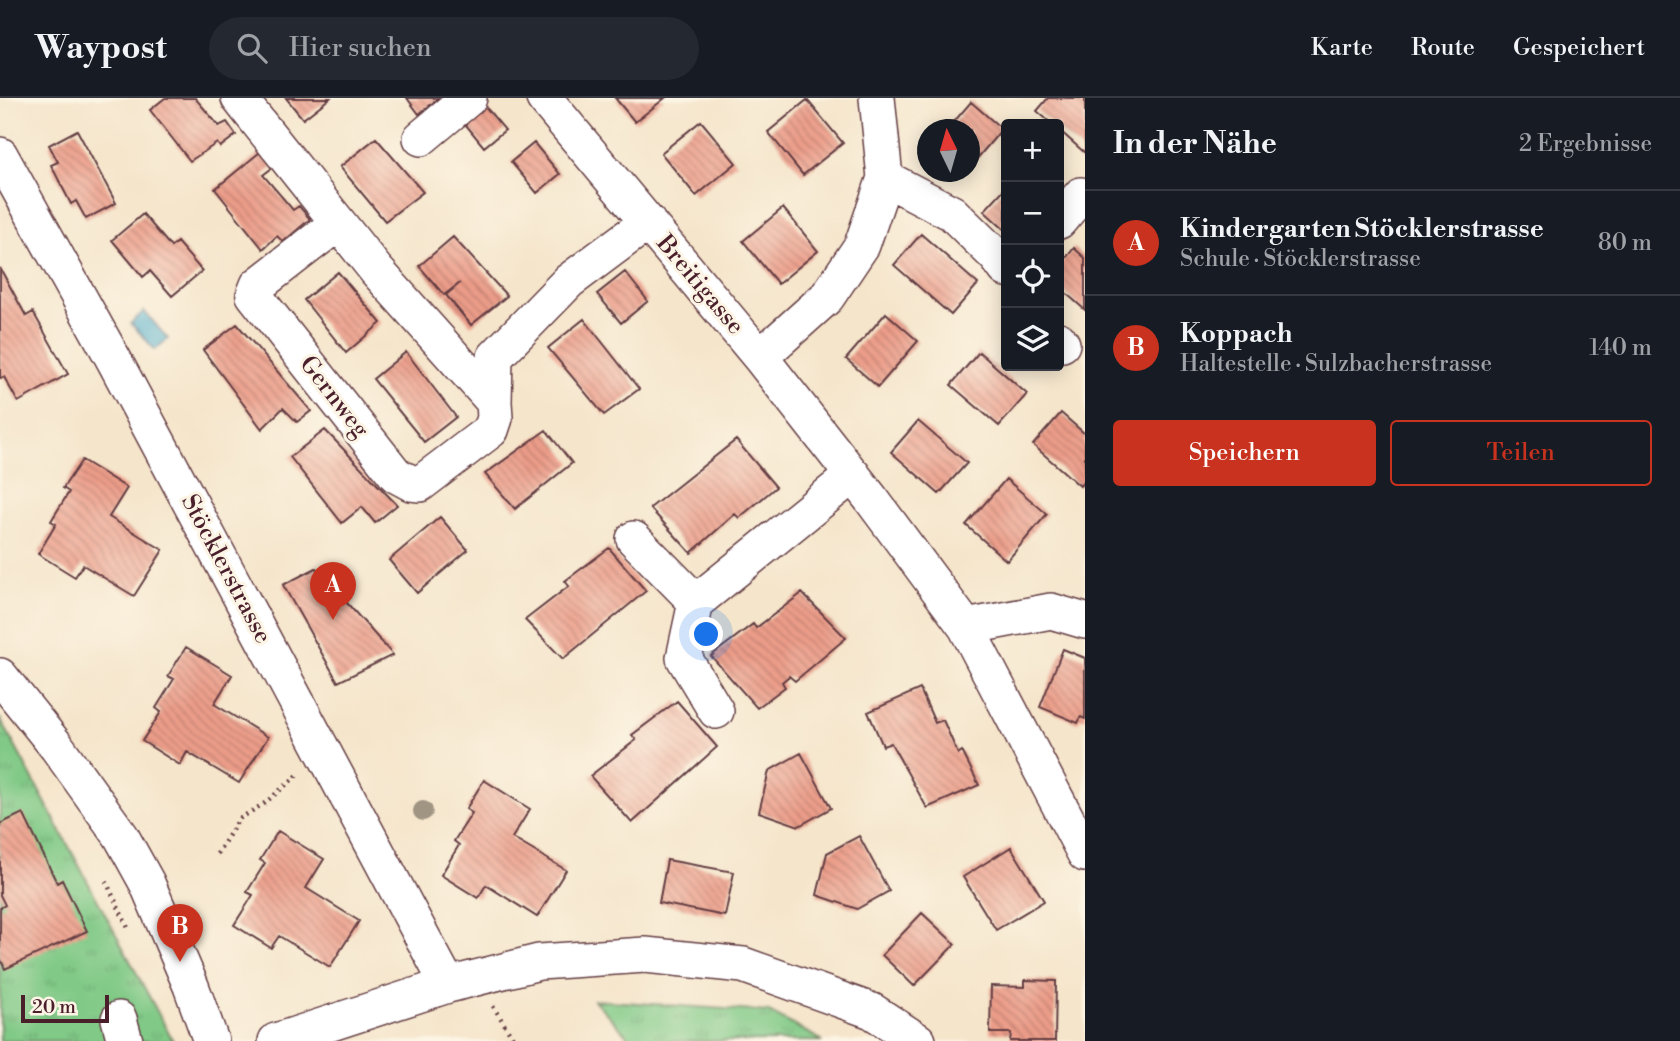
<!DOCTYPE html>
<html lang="de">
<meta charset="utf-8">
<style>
body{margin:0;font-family:"Libre Bodoni",serif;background:#242831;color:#f1f3f6}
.controls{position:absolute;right:21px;top:21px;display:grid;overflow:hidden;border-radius:7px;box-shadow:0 4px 18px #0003}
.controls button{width:63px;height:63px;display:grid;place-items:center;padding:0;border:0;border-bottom:2px solid #363941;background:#171b24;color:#f1f3f6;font:35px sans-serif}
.compass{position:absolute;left:917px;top:21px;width:63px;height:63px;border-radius:50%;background:#171b24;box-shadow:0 4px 18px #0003;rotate:355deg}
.scale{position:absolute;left:21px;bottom:18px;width:88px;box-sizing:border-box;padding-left:7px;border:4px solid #4a1f2b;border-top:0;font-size:19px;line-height:24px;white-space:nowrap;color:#4a1f2b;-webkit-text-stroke:5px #fcf5e5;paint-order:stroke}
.you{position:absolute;left:707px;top:537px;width:24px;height:24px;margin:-18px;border:5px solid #fff;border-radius:50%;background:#1a73e8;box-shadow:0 0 0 10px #1a73e833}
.badge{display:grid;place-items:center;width:46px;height:46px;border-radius:50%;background:#c8321e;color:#fff;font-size:23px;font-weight:700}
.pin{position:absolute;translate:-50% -58px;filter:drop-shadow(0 2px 4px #0008)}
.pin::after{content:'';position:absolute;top:37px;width:24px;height:21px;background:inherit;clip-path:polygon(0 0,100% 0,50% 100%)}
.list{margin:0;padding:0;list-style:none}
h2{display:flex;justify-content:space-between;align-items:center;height:91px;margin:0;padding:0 28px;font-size:30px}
h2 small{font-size:23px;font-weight:400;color:#9ea1a6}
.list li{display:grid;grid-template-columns:46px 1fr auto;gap:21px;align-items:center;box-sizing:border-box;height:105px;padding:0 28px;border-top:2px solid #363941}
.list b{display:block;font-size:26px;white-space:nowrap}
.list p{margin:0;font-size:23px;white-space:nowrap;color:#9ea1a6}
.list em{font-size:23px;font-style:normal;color:#9ea1a6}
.actions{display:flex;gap:14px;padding:21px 28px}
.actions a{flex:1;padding:16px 0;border:2px solid #c8321e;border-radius:7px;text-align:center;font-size:24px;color:#c8321e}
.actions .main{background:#c8321e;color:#fff}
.icon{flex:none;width:38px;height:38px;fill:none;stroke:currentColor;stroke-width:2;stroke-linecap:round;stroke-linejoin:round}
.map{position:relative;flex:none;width:1085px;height:943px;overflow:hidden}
header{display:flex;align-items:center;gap:42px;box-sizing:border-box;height:98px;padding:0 35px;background:#171b24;border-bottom:2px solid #363941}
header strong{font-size:33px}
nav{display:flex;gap:38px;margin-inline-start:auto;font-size:24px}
.search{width:490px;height:63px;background:#242831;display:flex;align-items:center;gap:18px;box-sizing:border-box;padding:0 24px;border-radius:38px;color:#9ea1a6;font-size:26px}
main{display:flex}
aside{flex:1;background:#171b24}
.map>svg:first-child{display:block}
.grass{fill:url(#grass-tufts);stroke:#657458;stroke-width:2}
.water{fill:#4caccb;stroke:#4b667b;stroke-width:2}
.building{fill:url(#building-back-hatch)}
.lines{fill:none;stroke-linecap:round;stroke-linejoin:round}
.minor-casing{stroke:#643d43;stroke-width:38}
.path{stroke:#643d43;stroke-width:4.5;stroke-dasharray:2 5;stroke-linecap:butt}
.minor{stroke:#fff;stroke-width:35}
.tree{fill:#a09482}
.labels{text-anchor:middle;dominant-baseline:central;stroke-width:6;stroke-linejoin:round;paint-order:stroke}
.street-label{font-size:24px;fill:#4a1f2b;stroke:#fcf5e5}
</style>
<header>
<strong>Waypost</strong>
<div class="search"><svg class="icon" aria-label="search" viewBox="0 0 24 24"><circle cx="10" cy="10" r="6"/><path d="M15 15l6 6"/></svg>Hier suchen</div>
<nav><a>Karte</a><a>Route</a><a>Gespeichert</a></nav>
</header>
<main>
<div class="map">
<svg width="1085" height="943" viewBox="0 0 1085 943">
<defs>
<pattern id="grass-tufts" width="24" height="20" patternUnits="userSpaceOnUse" patternTransform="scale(1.75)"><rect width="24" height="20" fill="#80c986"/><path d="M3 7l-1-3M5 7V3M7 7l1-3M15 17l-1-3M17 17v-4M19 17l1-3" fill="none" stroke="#70ac74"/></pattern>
<pattern id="building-back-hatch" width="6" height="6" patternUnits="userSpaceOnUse" patternTransform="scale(1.75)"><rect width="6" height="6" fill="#ec9d89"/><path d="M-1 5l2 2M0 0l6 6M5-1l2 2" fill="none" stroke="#c17f70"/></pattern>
</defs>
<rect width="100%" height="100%" fill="#fcf5e5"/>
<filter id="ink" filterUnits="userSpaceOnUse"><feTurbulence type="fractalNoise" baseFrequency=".0143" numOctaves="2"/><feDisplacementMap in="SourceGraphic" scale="14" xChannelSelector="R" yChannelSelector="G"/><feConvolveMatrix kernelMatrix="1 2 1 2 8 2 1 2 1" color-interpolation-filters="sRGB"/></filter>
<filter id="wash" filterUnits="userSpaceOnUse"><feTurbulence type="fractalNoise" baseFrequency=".00686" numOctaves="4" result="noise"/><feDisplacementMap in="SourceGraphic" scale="28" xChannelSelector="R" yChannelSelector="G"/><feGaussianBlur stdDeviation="1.57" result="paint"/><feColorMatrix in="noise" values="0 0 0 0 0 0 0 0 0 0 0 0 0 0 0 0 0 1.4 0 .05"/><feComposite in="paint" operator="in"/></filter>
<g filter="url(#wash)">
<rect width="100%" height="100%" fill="#f5e5cb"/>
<!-- grass -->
<path class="grass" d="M 0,620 L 173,943 L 0,943 Z
M 594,902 L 769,914 L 823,943 L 632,943 Z"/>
<!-- water -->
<path class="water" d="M 144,213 L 168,241 L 155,252 L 131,225 Z"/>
<g id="blocks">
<!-- building -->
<path class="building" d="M 165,0 L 195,0 L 219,28 L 227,24 L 236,37 L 220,49 L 217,45 L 190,63 L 150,12 Z
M 286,0 L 330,0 L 303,21 Z
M 407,0 L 439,0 L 419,16 Z
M 478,0 L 505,32 L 484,49 L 457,16 Z
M 615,0 L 665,0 L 635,24 Z
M 1048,0 L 1085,0 L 1085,55 L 1059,32 L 1059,26 L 1052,26 L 1037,13 Z
M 807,2 L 843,45 L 803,77 L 768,34 Z
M 971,4 L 1002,31 L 970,69 L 970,32 L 947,32 Z
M 701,23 L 736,65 L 696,98 L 661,55 Z
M 77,32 L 116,105 L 86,121 L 76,103 L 71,106 L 51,67 L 58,64 L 49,47 Z
M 376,40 L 423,94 L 385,123 L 340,69 Z
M 534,45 L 560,76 L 537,95 L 511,64 Z
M 265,50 L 276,67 L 263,77 L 293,112 L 299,108 L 310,121 L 283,144 L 277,138 L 263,151 L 215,91 Z
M 1006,89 L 1006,133 L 984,113 Z
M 783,110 L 818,153 L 778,186 L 743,143 Z
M 143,116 L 171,149 L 177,144 L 202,173 L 172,198 L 150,173 L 143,179 L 112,142 Z
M 921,136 L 978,186 L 951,217 L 894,167 Z
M 453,139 L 507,198 L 471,227 L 446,197 L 460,185 L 444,197 L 419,168 Z
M 1074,150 L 1085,160 L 1085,212 L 1059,189 L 1059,168 Z
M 0,170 L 26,218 L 33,214 L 68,276 L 18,304 L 4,279 L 0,280 Z
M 338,174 L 381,225 L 346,255 L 304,202 Z
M 625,174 L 648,203 L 621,225 L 597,196 Z
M 886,215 L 918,243 L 878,289 L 846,261 Z
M 584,221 L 639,291 L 604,317 L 548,250 Z
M 237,226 L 311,313 L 297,324 L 283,310 L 262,331 L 203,252 Z
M 406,254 L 456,319 L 424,344 L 373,281 Z
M 979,254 L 1027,296 L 999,328 L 951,287 Z
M 1061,315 L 1085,336 L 1085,382 L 1080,388 L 1033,347 Z
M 918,323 L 967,365 L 939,396 L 891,354 Z
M 325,332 L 397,407 L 375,425 L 362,409 L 342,425 L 290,359 Z
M 546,332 L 572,365 L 515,411 L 485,376 Z
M 736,342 L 776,389 L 739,420 L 735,416 L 691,455 L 650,410 Z
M 82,362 L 127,390 L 109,419 L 163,452 L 134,498 L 83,467 L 75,479 L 38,456 L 56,426 L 51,423 L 69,394 L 63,390 Z
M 1006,381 L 1047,416 L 1007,463 L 966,427 Z
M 440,419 L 468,452 L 417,495 L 389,462 Z
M 609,450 L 646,493 L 563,561 L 525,522 L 569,488 L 565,483 Z
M 316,470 L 393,557 L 338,584 L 283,487 Z
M 802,495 L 846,540 L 795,583 L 789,578 L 782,584 L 785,589 L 757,610 L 711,558 L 753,526 L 756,530 Z
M 186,549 L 232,577 L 214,606 L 268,639 L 239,685 L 187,654 L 180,667 L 142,643 L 161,614 L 156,610 L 174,581 L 168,578 Z
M 1063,551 L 1085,560 L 1085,621 L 1081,619 L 1078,625 L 1040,609 Z
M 920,591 L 935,625 L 943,622 L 958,656 L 962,653 L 979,687 L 927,710 L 891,645 L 883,648 L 868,614 Z
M 677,603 L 717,649 L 632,725 L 590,678 L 636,642 L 632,637 Z
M 801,655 L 831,710 L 799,728 L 759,714 L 769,673 Z
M 484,682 L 530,711 L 512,740 L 566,772 L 537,819 L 486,787 L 478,800 L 441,777 L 459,747 L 454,743 L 472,715 L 466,711 Z
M 23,715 L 57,785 L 62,782 L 87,833 L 5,871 L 0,860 L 0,810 L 5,807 L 0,797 L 0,726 Z
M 278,733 L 324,761 L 306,790 L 359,823 L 330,869 L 279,838 L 271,850 L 234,827 L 253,797 L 247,794 L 265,765 L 260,762 Z
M 859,738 L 889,793 L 857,811 L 817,797 L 827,755 Z
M 1011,749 L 1044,803 L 996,832 L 963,779 Z
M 667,762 L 734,774 L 725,818 L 659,805 Z
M 922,815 L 955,846 L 914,888 L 882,857 Z
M 1025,882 L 1056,883 L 1055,943 L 1010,943 L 1011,935 L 990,935 L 991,888 L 1025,889 Z"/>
</g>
</g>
<g filter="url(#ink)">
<use href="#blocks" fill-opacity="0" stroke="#643d43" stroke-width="2"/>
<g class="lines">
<defs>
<path id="minor" d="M 239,0 L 246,9 L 376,172 L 494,304 L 495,320 L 491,332 L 420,386 L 411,385 L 396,377 L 254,197 L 258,187 L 338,125
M 544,0 L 760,259 L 872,402 L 966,529 L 1085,756
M 421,40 L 469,0
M 0,57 L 114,262 L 448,887
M 885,80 L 952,115 L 997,159 L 1006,171
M 1059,123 L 1081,97
M 1059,242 L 1062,246
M 760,259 L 827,199 L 862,147 L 885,80 L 877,0
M 494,304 L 495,259 L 569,183 L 648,124
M 634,441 L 696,504 L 853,377
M 696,504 L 684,560 L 716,613
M 966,529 L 1051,513 L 1085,523
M 0,578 L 57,649 L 121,738 L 147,785 L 191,888 L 211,943
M 119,921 L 125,943
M 276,943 L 448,887 L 539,864 L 645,857 L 743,867 L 872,913 L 918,943"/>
</defs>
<!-- minor casing -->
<use href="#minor" class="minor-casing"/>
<!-- path -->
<path class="path" d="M 217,756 L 239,721 L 265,705 L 300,675
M 106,783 L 129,832
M 493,908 L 515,943"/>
<!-- minor -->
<use href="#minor" class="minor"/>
</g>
<!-- trees -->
<circle class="tree" cx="423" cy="713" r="10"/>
</g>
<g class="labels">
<!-- street labels -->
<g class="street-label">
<text transform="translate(700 187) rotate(50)">Breitigasse</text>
<text transform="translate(334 299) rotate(52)">Gernweg</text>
<text transform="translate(226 471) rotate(62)">Stöcklerstrasse</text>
</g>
</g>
</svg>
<div class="controls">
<button>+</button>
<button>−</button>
<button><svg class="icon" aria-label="locate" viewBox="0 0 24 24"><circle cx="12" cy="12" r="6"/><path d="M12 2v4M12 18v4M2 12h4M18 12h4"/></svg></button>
<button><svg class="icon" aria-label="layers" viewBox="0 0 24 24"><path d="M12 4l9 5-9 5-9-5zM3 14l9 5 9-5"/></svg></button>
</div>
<svg class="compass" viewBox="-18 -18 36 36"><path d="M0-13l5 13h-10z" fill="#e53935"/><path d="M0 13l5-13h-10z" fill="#9ea1a6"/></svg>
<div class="scale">20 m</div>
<div class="you"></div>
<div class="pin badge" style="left:333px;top:522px">A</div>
<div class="pin badge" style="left:180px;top:864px">B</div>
</div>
<aside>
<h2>In der Nähe<small>2 Ergebnisse</small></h2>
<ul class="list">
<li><span class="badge">A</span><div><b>Kindergarten Stöcklerstrasse</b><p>Schule · Stöcklerstrasse</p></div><em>80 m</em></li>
<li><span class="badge">B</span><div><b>Koppach</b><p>Haltestelle · Sulzbacherstrasse</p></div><em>140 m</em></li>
</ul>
<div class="actions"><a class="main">Speichern</a><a>Teilen</a></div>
</aside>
</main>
